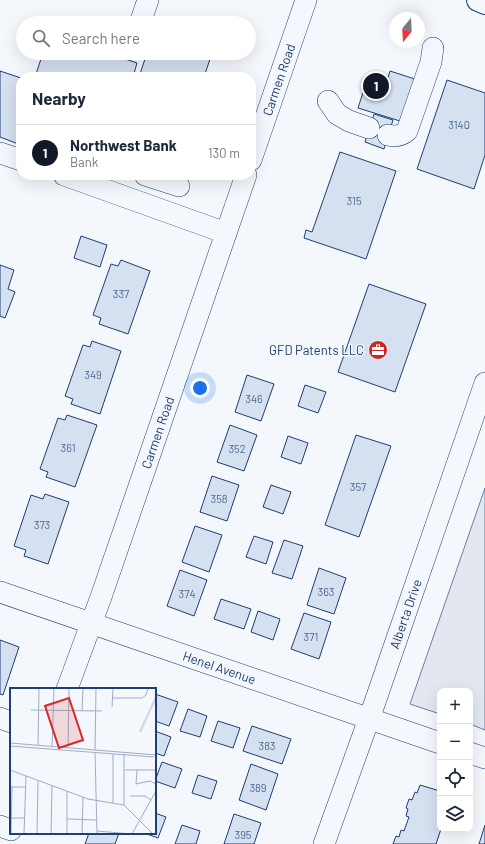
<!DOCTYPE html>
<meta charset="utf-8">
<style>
body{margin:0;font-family:Barlow,sans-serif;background:#f2f2f3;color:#1f2937}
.controls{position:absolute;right:12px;bottom:12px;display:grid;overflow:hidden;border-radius:8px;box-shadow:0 4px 16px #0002}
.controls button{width:36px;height:36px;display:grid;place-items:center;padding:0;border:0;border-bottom:1px solid #e0e1e3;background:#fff;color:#1f2937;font:20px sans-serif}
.compass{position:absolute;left:389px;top:12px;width:36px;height:36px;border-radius:50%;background:#fff;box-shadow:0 4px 16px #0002;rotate:198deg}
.you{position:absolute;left:200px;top:388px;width:14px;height:14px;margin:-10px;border:3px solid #fff;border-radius:50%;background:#1a73e8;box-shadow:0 0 0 6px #1a73e833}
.badge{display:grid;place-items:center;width:26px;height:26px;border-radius:50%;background:#111827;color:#fff;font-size:13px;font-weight:700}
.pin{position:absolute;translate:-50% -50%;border:2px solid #fff;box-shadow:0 1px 4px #0006}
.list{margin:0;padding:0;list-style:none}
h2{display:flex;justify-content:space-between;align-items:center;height:52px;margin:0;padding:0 16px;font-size:17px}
h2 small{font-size:13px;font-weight:400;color:#747a83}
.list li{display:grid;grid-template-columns:26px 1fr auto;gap:12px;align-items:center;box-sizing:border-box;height:56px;padding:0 16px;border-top:1px solid #e0e1e3}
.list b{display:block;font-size:15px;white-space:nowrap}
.list p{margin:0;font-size:13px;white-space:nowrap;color:#747a83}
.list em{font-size:13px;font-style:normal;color:#747a83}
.icon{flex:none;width:22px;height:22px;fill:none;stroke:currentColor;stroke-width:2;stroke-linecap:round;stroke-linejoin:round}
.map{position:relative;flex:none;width:485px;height:844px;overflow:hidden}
.search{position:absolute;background:#fff;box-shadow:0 4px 16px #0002;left:16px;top:16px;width:240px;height:44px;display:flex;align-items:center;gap:10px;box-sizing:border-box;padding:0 14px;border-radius:22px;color:#747a83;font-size:15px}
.panel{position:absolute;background:#fff;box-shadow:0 4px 16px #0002;left:16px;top:72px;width:240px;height:108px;border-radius:16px}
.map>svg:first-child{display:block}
.parking{fill:#e3e8f0;stroke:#687fa3}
.building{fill:#d5e0f0;stroke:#1d3f73}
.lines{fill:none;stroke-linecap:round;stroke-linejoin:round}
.minor-casing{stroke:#1d3f73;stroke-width:22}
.major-casing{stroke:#1d3f73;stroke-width:24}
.minor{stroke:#f4f7fb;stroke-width:21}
.major{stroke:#f4f7fb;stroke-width:22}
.labels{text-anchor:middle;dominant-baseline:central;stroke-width:3;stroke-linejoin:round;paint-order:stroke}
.number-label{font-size:11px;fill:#4b6792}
.street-label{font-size:13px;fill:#1d3f73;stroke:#f4f7fb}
.poi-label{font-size:13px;fill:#1d3f73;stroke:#f4f7fb;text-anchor:end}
.inset-river{fill:none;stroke:#cfd7e4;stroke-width:2}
.inset-road{fill:none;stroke:#9eadc5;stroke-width:1}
.view{fill:#d62828;fill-opacity:0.15;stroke:#d62828;stroke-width:2}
.inset-edge{fill:none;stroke:#1d3f73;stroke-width:2}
</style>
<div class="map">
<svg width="485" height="844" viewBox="0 0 485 844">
<rect width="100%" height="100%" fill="#f4f7fb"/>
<!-- parking -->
<path class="parking" d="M 485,488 L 485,730 L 470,724 L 470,691 L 440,691 L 440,714 L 410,704 Z"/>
<!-- building -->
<path class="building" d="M 43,53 L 108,53 L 137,63 L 133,77 L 35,77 Z
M 147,53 L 212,53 L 204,77 L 139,77 Z
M 0,71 L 21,78 L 21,145 L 0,137 Z
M 390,71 L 418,80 L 400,121 L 358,108 L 367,80 L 385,87 Z
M 447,80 L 485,93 L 485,155 L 474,189 L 417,169 Z
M 374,114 L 393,120 L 384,149 L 365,142 Z
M 340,152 L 396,171 L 366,259 L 304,238 L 306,230 L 312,232 Z
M 81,236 L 107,245 L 100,267 L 74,258 Z
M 121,260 L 150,271 L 128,334 L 99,324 L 101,318 L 93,315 L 111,264 L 118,266 Z
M 0,265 L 14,270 L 8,289 L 15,292 L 5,318 L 0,316 Z
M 369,284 L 426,304 L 395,392 L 338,372 Z
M 92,341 L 121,351 L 100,414 L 71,404 L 73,399 L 65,396 L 83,345 L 90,347 Z
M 247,375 L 274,384 L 261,421 L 235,412 Z
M 305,385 L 326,392 L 318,413 L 298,406 Z
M 67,415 L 97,425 L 75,487 L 46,477 L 48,472 L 40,469 L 58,418 L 65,420 Z
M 230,425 L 257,435 L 244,471 L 217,462 Z
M 356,435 L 391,446 L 359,537 L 325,525 Z
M 288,436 L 308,443 L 301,464 L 281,457 Z
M 212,476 L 239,485 L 227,521 L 200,512 Z
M 271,485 L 291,492 L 283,514 L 263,507 Z
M 45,494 L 69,502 L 48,564 L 24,556 L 26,550 L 14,546 L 31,495 L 43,499 Z
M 195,526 L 222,535 L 209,572 L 182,562 Z
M 254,536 L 273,542 L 266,564 L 246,557 Z
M 284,540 L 303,546 L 292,579 L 272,573 Z
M 319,568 L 346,578 L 334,614 L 307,605 Z
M 180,570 L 207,580 L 194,616 L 167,606 Z
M 221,599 L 251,609 L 244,629 L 214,619 Z
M 258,611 L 280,619 L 273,640 L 251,632 Z
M 304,613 L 331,622 L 319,659 L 291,649 Z
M 0,640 L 19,647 L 3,695 L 0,694 Z
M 155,694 L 178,702 L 169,726 L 155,721 Z
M 188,709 L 207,716 L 200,737 L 180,731 Z
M 218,721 L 240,728 L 233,748 L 211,741 Z
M 252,726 L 291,739 L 282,764 L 243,751 Z
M 155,731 L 171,737 L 164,756 L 155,753 Z
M 162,762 L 182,769 L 175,788 L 155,781 Z
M 251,764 L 278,774 L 266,810 L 239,800 Z
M 198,775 L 217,781 L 211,799 L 192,793 Z
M 420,785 L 440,791 L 441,829 L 436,844 L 393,844 L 396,836 L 399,837 L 401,830 L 404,831 L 409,817 L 406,816 L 408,809 L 406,808 L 409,799 L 412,800 L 415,792 L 417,793 Z
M 155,813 L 166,817 L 158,838 L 144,833 L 155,833 Z
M 234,814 L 261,823 L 254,844 L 224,844 Z
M 182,825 L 200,831 L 196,844 L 175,844 Z
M 485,825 L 485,844 L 479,844 Z
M 89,833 L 119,833 L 115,844 L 85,844 Z"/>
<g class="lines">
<defs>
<g id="minor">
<path d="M 140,23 L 148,0"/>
<path d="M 328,101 L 337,114 L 349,121 L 369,128"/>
<path d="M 388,135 C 396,137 401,136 407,131 L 431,62 L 433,48"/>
<path d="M 0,153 L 21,160"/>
<path id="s1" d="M 251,160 L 306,0"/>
<path d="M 64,175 L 226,233"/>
<path d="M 145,175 L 179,186"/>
<path id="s2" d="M 0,592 L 440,743"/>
<path id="s3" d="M 67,689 L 101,597 L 246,175"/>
<path d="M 0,718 L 11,722"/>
<path d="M 470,753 L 485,758"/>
<path d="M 0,826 L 11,830"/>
<path id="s4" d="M 324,844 L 375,702 L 485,383"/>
</g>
<path id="major" d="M 478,0 L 485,3"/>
</defs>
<!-- minor casing -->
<use href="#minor" class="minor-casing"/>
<!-- major casing -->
<use href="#major" class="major-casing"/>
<!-- minor -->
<use href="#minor" class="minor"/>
<!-- major -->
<use href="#major" class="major"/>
</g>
<!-- icons -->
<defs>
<symbol id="office-disc" viewBox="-11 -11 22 22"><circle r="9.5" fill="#c62828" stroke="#f4f7fb"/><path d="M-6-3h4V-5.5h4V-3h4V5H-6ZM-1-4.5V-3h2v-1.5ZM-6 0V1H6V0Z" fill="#fff"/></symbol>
</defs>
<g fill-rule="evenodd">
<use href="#office-disc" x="367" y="339" width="22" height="22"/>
</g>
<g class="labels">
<!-- number labels -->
<g class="number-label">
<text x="459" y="124">3140</text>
<text x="354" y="200">315</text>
<text x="121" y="293">337</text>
<text x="93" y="374">349</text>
<text x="254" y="398">346</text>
<text x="68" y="447">361</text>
<text x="237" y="448">352</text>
<text x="358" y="486">357</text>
<text x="219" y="498">358</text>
<text x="42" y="524">373</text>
<text x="326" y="591">363</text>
<text x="187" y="593">374</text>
<text x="311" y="636">371</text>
<text x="267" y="745">383</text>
<text x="258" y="787">389</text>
<text x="243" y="834">395</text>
</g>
<!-- street labels -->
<g class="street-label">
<text stroke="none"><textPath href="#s1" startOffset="85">Carmen Road</textPath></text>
<text stroke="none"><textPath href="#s3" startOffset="272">Carmen Road</textPath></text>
<text stroke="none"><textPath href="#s4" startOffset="244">Alberta Drive</textPath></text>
<text stroke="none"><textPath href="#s2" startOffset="232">Henel Avenue</textPath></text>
</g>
<!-- poi labels -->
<g class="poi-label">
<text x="364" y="350">GFD Patents LLC</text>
</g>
</g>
<!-- overview -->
<g transform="translate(10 688)">
<rect width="146" height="146" fill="#f4f7fb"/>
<path class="inset-river" d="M 130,44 L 146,9"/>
<path class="inset-road" d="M 102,10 L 132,10 L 136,7 L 138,0M 102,19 L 103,0M 21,22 L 92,23M 72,23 L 73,0M 0,55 L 146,67M 28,57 L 29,0M 0,58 L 144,69M 42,59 L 44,0M 58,60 L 59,0M 85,62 L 86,0M 85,64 L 87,146M 0,82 L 78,111 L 114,117 L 143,146M 115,82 L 146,82M 127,82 L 126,96 L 140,93 L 146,96M 0,99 L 15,99M 120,108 L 135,108 L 141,112M 103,115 L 103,66M 114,117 L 114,66M 0,130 L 15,130M 57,131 L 87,132M 87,143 L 122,146M 1,146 L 2,99M 14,146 L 16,88M 27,146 L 28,93M 41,146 L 42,98M 57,146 L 57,103M 72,146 L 73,109M 122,146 L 146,103"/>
<path class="view" d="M 59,10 L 73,52 L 49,60 L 35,18 Z"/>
<rect width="146" height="146" class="inset-edge"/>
</g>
</svg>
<div class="controls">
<button>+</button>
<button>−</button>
<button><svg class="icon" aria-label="locate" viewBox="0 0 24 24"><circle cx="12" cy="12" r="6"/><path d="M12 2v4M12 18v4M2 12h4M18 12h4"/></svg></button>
<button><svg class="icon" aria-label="layers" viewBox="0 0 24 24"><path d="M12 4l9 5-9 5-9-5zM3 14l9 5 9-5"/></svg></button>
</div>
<svg class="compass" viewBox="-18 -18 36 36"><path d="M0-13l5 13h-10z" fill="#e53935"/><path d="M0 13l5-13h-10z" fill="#747a83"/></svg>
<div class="you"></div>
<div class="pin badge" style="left:376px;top:86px">1</div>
<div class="search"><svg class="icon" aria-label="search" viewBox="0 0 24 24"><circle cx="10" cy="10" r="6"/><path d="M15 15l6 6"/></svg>Search here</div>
<section class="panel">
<h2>Nearby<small></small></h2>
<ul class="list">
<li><span class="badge">1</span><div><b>Northwest Bank</b><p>Bank</p></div><em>130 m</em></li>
</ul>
</section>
</div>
